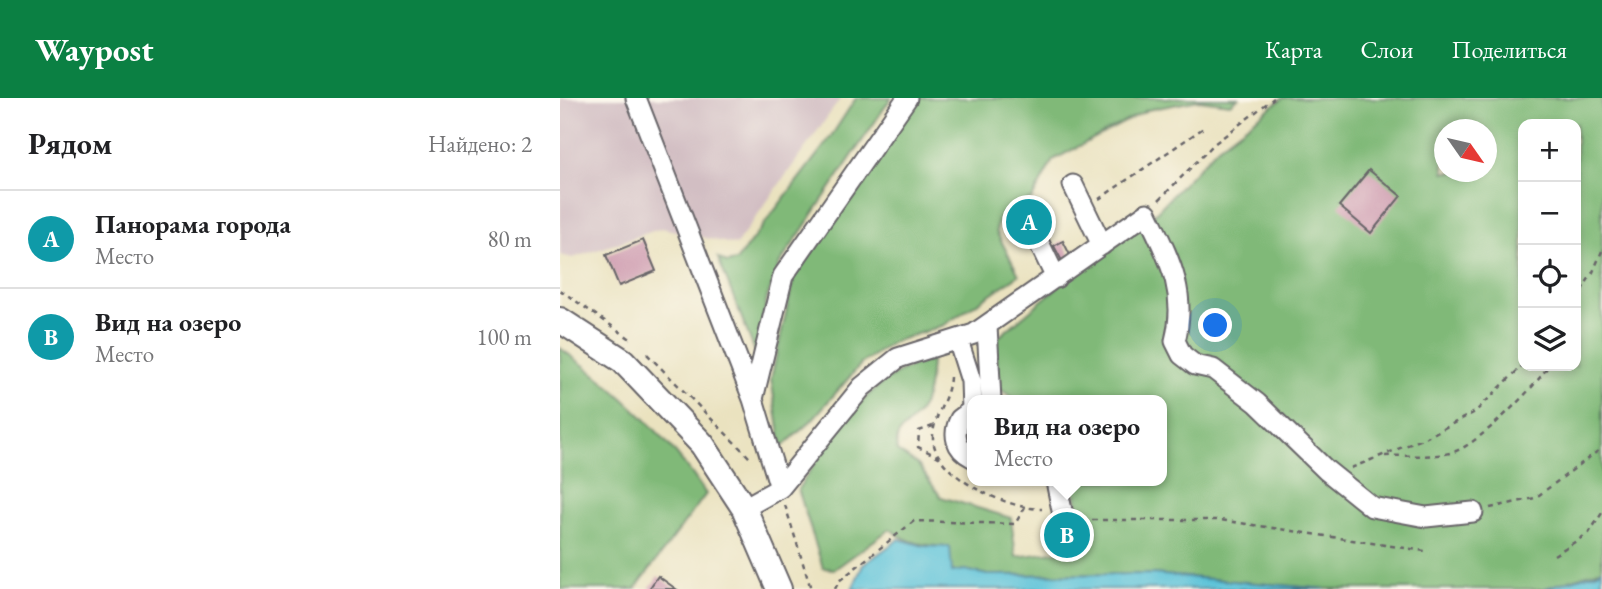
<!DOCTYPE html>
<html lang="ru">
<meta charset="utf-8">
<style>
body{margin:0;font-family:"EB Garamond",serif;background:#f6f6f6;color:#202124}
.controls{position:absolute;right:21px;top:21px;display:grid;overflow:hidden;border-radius:14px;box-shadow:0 4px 10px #0003}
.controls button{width:63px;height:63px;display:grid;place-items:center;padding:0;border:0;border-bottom:2px solid #e0e0e0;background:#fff;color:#202124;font:35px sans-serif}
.compass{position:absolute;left:874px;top:21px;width:63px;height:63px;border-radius:50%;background:#fff;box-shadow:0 4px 10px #0003;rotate:124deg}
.you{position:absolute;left:656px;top:228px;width:24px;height:24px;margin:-18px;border:5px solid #fff;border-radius:50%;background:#1a73e8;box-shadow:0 0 0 10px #1a73e833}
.badge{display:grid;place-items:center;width:46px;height:46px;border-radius:50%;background:#0b8043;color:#fff;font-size:23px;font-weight:700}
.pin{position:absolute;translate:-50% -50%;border:4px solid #fff;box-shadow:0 2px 7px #0006}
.popup{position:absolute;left:407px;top:297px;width:200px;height:91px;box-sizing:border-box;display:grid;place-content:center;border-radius:14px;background:#fff;filter:drop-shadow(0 2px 5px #0005);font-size:23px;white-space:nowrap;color:#757577}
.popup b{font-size:26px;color:#202124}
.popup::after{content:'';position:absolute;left:50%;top:100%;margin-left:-14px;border:14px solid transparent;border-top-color:#fff}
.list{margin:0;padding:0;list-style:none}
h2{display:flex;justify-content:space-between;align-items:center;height:91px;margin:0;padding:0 28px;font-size:30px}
h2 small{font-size:23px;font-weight:400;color:#757577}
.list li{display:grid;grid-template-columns:46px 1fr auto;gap:21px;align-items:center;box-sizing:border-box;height:98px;padding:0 28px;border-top:2px solid #e0e0e0}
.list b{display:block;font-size:26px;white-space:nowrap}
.list p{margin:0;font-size:23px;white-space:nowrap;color:#757577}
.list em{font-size:23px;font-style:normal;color:#757577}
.icon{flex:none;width:38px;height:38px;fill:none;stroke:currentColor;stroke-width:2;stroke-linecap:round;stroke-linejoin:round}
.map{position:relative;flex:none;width:1042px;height:491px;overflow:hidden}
header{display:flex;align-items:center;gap:42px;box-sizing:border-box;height:98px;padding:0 35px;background:#0b8043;color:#fff}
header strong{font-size:33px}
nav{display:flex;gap:38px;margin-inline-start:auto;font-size:24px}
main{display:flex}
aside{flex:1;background:#fff}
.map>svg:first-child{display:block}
.industrial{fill:#d2bec3}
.forest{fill:#80b978;stroke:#516e5a;stroke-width:2;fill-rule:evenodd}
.water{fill:#5bc2d8;stroke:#3e728a;stroke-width:2}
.building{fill:#cb94ab}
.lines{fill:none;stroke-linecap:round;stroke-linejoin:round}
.minor-casing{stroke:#686569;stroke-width:23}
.major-casing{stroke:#686569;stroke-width:28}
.path{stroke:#686569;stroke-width:2.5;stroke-dasharray:5 5;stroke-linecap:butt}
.minor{stroke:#fff;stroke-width:19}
.major{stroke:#fff;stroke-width:24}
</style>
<header>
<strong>Waypost</strong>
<nav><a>Карта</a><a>Слои</a><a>Поделиться</a></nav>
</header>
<main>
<aside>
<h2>Рядом<small>Найдено: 2</small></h2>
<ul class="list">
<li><span class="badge" style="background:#0f9aa8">A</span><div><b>Панорама города</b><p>Место</p></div><em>80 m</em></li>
<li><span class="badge" style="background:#0f9aa8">B</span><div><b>Вид на озеро</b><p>Место</p></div><em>100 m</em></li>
</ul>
</aside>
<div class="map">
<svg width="1042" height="491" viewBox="0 0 1042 491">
<rect width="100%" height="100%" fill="#fbf7ec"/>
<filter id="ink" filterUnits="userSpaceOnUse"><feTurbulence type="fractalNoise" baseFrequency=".0143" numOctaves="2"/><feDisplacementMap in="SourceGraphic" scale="14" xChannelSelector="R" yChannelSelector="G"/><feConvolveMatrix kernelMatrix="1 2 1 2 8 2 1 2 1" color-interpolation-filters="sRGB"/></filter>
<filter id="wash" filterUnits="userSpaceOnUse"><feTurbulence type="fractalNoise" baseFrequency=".00686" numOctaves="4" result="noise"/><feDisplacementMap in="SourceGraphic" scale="28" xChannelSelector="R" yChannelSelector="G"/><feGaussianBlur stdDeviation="1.57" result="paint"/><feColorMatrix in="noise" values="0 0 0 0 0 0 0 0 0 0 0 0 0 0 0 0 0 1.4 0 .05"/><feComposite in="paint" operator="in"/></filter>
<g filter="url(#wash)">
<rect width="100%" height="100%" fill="#eae2bf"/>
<!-- industrial -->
<path class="industrial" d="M 0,0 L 281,0 L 176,147 L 102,130 L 13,160 L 0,157 Z"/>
<!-- forest -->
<path class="forest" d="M 296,0 L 331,0 L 220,165 L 207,200 L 196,256 L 158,160 L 167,165 L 176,163 L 270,40 Z
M 359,0 L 678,0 L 670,6 L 639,2 L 587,12 L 493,62 L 472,101 L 451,110 L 439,120 L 436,133 L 459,177 L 384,227 L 333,244 L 301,266 L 251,323 L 222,349 L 211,281 L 234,179 Z
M 723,0 L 1042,0 L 1042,471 L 983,491 L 765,491 L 592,476 L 427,477 L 405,472 L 391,474 L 389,449 C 366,448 349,446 330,431 L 275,471 L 263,470 L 238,391 C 271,342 308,274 371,263 C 370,279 368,303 357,317 C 345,332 334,331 337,353 L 358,367 L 381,399 L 451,420 L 456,459 L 525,450 L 513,383 L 602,383 L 602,302 L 457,302 L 440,291 L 434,243 L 520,170 L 584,127 L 658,49 ZM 963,26 L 1016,26 L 1016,268 L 963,268 ZM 884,32 L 926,32 L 926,74 L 884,74 Z
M 0,250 C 57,290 108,338 146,396 L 75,491 L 0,491 Z"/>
<!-- water -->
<path class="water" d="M 339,441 L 364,448 L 390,449 L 392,474 L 405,472 L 427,477 L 592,476 L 765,491 L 292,491 L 303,467 Z
M 1042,471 L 1042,491 L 983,491 L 1038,474 Z"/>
<g id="blocks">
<!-- building -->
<path class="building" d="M 809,72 L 841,98 L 811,135 L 779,108 Z
M 83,142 L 96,173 L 59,188 L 46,157 Z
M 503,143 L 511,159 L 502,163 L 494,148 Z
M 98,478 L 116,491 L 89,491 Z"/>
</g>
</g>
<g filter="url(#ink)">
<use href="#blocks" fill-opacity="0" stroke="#686569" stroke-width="2"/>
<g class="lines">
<defs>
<path id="minor" d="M 76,0 L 193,301
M 513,87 L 542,147
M 469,124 L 496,180
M 427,228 L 431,302
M 398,242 L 411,283 L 412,312
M 412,312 L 400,321 C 392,337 396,351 412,359
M 496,383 L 507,437
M 220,390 L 302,289 L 338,260 L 414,236 L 587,115 C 608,159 628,193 615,243 L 622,257 L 635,267 L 653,271 L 697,305 L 766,372 L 812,409 L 866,419 L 913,414
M 184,410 L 220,390 L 193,301 L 223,178 L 347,0"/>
<path id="major" d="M 0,222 L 63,263 L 142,346 L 184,410 L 219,491"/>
</defs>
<!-- minor casing -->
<use href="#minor" class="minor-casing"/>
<!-- major casing -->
<use href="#major" class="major-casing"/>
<!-- path -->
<path class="path" d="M 539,101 L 645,29
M 599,102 L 654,46 L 714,0
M 0,192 L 72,242
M 1016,201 L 1033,174 L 1042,153
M 87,256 L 191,361
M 390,279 C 389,302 372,319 373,341 C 376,380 449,411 482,411
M 373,328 L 359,333 L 358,349 L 379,359
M 825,358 C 844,357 881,360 896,353 C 919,345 976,289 988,268
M 791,370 L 865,340 L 915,314 L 963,267
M 225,407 L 251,491
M 930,410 L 975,400 L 1042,350
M 522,422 L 660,422 L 865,453
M 994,457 L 1029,435 L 1042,415
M 275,491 L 279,483 L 354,423 L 455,426 L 465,409"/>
<!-- minor -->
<use href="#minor" class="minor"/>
<!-- major -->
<use href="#major" class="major"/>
</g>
</g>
</svg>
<div class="controls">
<button>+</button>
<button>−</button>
<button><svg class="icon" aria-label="locate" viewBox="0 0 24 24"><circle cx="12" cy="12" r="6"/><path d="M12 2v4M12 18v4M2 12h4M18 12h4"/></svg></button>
<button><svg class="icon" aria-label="layers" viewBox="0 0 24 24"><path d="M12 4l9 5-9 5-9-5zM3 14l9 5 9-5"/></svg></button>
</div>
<svg class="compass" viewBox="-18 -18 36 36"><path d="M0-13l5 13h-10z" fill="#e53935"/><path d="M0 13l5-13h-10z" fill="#757577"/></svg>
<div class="you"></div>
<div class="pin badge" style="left:469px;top:124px;background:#0f9aa8">A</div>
<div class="pin badge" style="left:507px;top:437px;background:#0f9aa8">B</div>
<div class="popup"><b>Вид на озеро</b>Место</div>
</div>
</main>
